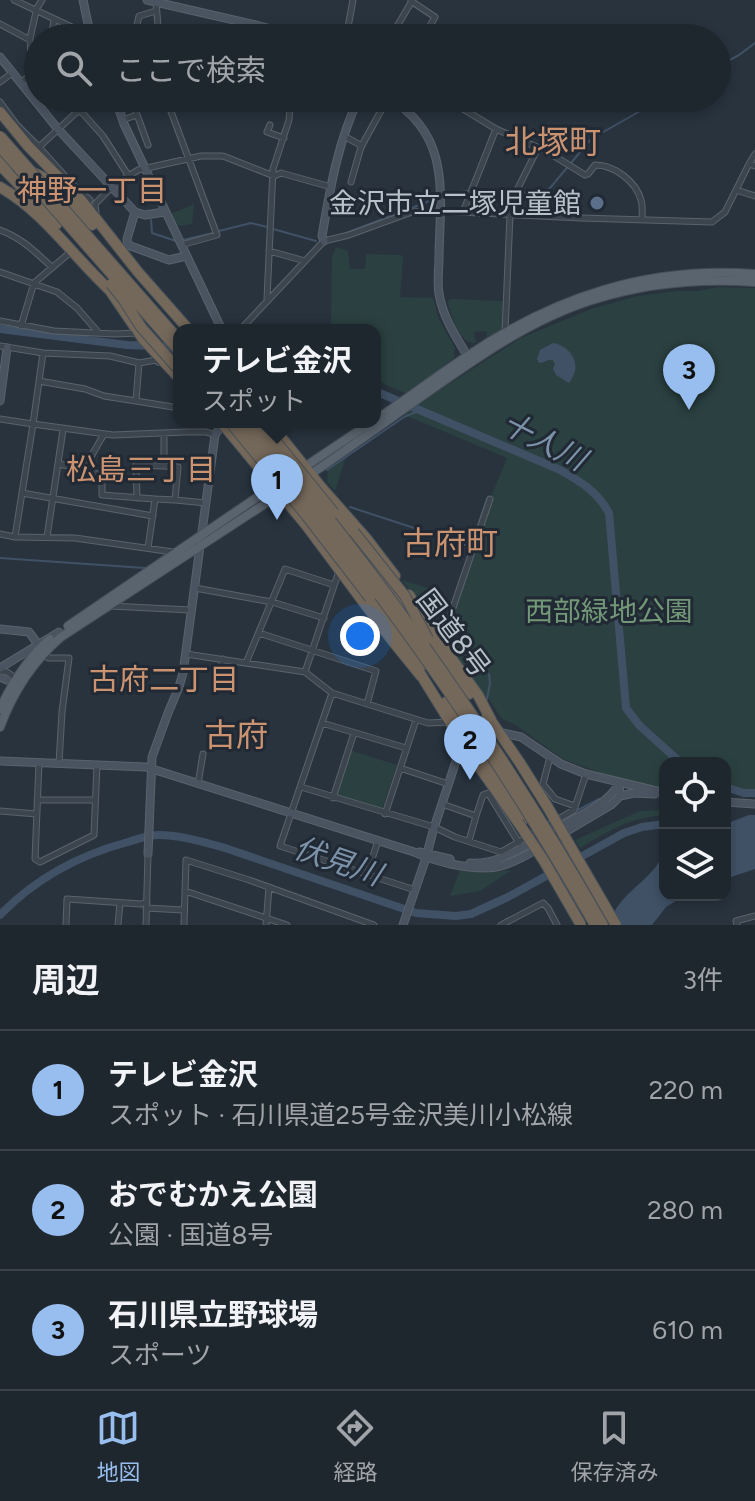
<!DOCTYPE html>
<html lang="ja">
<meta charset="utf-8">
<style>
body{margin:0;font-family:Figtree,"Noto Sans JP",sans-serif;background:#2b323a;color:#f1f3f6}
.controls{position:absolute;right:24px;bottom:24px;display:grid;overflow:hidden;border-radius:16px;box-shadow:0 4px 12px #0003}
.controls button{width:72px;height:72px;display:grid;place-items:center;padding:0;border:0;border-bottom:2px solid #3c434a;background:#1e262e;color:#f1f3f6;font:40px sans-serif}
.you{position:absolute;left:360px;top:636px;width:28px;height:28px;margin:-20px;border:6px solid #fff;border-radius:50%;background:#1a73e8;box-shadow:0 0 0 12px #1a73e833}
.badge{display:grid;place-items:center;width:52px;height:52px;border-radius:50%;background:#98beef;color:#111;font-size:26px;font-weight:700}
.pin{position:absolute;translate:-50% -66px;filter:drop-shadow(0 2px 4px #0008)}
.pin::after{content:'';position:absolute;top:42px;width:28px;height:24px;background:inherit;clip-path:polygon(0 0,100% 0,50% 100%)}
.popup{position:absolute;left:173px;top:324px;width:208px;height:104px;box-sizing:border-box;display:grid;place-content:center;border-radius:16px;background:#1e262e;filter:drop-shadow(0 2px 6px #0005);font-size:26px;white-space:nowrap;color:#a1a5aa}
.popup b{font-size:30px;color:#f1f3f6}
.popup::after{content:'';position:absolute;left:50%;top:100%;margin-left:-16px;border:16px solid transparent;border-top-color:#1e262e}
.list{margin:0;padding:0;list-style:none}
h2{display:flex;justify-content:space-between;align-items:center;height:104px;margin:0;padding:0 32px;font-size:34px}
h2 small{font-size:26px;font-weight:400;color:#a1a5aa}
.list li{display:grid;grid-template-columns:52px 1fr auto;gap:24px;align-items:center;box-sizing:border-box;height:120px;padding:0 32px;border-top:2px solid #3c434a}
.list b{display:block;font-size:30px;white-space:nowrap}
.list p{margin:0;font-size:26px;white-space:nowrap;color:#a1a5aa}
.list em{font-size:26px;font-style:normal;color:#a1a5aa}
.icon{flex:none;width:44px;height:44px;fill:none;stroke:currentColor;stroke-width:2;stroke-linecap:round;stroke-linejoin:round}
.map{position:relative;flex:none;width:755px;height:925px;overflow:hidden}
.search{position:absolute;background:#1e262e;box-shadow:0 4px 12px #0003;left:24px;right:24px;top:24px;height:88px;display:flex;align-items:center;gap:20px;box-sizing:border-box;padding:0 28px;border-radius:44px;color:#a1a5aa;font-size:30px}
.sheet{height:464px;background:#1e262e}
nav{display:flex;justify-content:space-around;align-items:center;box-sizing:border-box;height:112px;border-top:2px solid #3c434a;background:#1e262e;font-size:22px;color:#a1a5aa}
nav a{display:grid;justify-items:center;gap:4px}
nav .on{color:#98beef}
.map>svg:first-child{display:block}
.green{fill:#2b4040}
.water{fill:#405166}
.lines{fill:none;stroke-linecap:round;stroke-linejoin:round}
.stream{stroke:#405166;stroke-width:2}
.river{stroke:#405166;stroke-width:8}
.street-casing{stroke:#5a636c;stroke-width:7}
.secondary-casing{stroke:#5a636c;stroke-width:9}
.primary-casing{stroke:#454e58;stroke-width:10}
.highway-casing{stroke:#475059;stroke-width:12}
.street{stroke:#3c454e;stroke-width:5}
.secondary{stroke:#4a5461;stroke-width:7}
.primary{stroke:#5a646e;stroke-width:8}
.highway{stroke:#74685a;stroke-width:10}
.highway-bridge-casing{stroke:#475059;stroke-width:12;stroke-linecap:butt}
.highway-bridge{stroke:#74685a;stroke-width:10}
.service-dot{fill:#5c6f8a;stroke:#212934;stroke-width:3}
.labels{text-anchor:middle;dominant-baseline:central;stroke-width:6;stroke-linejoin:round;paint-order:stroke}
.poi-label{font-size:28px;fill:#b8c0c9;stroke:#212934;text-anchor:end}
.park-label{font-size:28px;fill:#729878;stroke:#212934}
.street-label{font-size:28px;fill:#b8c0c9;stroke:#212934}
.neighbourhood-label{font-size:30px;fill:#cc9371;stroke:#212934}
.water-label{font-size:30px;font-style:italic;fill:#7c92a9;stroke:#212934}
.quarter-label{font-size:32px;fill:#cc9371;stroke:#212934}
</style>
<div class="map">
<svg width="755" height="925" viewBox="0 0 755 925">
<rect width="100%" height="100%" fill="#28333e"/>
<!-- green -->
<path class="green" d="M 194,204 L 192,224 L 177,226 L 171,214 Z
M 336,247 L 348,251 L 350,269 L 365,269 L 366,254 L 401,255 L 403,257 L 400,297 L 433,298 L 434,301 L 438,317 L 455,348 L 454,358 L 407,394 L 375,380 L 375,330 L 331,330 L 332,257 Z
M 718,287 L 755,288 L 755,791 L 739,789 L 725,795 L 725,763 L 665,763 L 665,788 L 635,784 L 606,775 L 563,759 L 516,725 L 502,719 L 488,698 L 484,697 L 445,643 L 492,500 L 490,499 L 507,458 L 402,414 L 521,338 L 591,309 L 637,296 L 677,291 L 698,291 Z
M 451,299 L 503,301 L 502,331 L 487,338 L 486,331 L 474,332 L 476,343 C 458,344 452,316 447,301 Z
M 346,457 L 335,491 L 327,482 L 328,469 Z
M 402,580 L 428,588 L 422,607 Z
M 350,750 L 397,765 L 382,810 L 337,796 Z
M 665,810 L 665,815 C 628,818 611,830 580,848 L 575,840 L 640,811 Z
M 460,870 L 484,873 L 512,870 L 480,891 L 450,896 Z"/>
<!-- water -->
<path class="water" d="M 553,343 C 566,345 578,357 575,371 C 575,373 570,382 569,383 L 556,375 L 553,369 L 555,364 L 553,360 C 547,359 545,363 539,363 L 537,359 L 540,350 Z
M 749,815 L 755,815 L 755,869 L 725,879 L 725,824 Z
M 665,850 L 665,895 L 686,895 L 666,907 L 652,925 L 607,925 C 611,917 615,909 621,902 C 636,884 657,873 665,850 Z"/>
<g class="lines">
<!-- stream -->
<path class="stream" d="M 717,67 L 739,55 L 755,43
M 474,192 L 512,194
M 518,193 L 545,191 L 550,188 L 591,139 L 663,98
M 448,196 L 457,192 L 468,191
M 151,220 L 152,233 L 176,241
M 273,229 L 316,241
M 219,231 L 251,223 L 267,227
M 341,235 L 435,199
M 183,240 L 213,233
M 327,470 L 404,417 L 421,410
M 350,507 L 469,546
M 476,531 L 487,499
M 214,532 L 263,500
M 0,558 L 145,568
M 487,699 L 490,683 L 489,674
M 576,811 L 599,799"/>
<!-- river -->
<path class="river" d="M 0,329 L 127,345 L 178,347
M 375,391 L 558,469 C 580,481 597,491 609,513 L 626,708 L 639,725 L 681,763
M 725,787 L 744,793 L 755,793
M 0,915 C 35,879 79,855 128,842 C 137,839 148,835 158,835 C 180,835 204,842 225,848 L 416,913 L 456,916 L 471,914 L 508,897 L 624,833 L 642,827 L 665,824"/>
<defs>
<path id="street" d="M 14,0 L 91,36
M 411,1 L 435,17 L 423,38
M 156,2 L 159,38
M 35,11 L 42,0
M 0,24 L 30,40
M 51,38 L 54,20
M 134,38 L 139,16 L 156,11
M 346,38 L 353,0
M 390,38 L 412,1
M 32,73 L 30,38 L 36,12
M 0,82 L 12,73
M 21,83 L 32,73 L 38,72
M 69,98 L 103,136 L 128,175
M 131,98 L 148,145
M 166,98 L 217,235 L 181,245
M 259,98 L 290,108 L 291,98
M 445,98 L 496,129 L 546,151 L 585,175 L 588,174 L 595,165 C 614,165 636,181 641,200 C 643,206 642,214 642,220
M 0,102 L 17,125 L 39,147
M 79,110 L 39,147 L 74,186 L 90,200
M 119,111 L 152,98
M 80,112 L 84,109 L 116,101
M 122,120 L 137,115
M 270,125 L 267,132 L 284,138
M 344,136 L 362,146
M 755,154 L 749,164 L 755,166
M 351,182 L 361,147 L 388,98
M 111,187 L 138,170 L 201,156 L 223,156 L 274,176 L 281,173 L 331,187
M 736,190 L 749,164
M 96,212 L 95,204 L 111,188
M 463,212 L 496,129
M 0,230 C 22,238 35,252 52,267
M 269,251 L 305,261
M 0,272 L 57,292 L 77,308 L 98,332
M 267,299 L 273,169 L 289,120 L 290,108
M 0,321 L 54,331 L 115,334 L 138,333
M 21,326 L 34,283 L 67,255 L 71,249
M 240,330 L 324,241 L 349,235 L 412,212 L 440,211 L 581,218 L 712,222 L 725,212 L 736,190 L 755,196
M 505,332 L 510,215 L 515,194 L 538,148
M 0,346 L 43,353 L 110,356 L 139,363 L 156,360 L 158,362
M 39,381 L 85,389 L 104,396 L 136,401 L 139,363
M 136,401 L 179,408
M 0,419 L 33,424 L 43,353
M 58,464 L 80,468 L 85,467 L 104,434
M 81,468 L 100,475 L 102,482 L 102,495 L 155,499
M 22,493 L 153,516
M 137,498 L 136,465 L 164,466
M 175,500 L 206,503
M 0,534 L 15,537 L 33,424 L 113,435 L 186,432 L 206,432 L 215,435
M 15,537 L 75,538 L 173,552
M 47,537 L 63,430
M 148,548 L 155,499 L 175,500 L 178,467 L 164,466 L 164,434
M 195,588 L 272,602 L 324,618
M 110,606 L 191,610
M 259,633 L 376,671 L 367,704
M 441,643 L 490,499
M 45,653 L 48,658 L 69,658 L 62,712 L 59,763
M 186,654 L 305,672 L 332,693 L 280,846 L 415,890
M 246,663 L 285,569 L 334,585
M 0,671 L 7,672 L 17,679
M 305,672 L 339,571
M 217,684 L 223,659
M 332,693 L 428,723 L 450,722
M 322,723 L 406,748
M 550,757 L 543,784 L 555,799 L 575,806
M 39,762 L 35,859 L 40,862 L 94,835 L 97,765
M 400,768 L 448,784
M 198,784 L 203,754
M 301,787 L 434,827 L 455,837 L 501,852 L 574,810 L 586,774
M 333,798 L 354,733
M 37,800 L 95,800
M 442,804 L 476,816 L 469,841
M 0,811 L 37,814
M 385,814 L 416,720
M 476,816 L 483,795 L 488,793 L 519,843
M 367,874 L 378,841
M 185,891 L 287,925
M 146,908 L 183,910
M 66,925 L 67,899 L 141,904 L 147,902
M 118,925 L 120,903
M 146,925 L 148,854
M 184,925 L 186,860 L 249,880 L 374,925
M 266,925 L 269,887
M 501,925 L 543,903 L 548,908 L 557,925
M 737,925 L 736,921 L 755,916"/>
<path id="secondary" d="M 83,0 L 91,38
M 147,0 L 256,25 L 275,30 L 293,38
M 0,57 L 57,128 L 135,212 L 127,239 L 128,245 L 169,260 L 186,256
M 115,98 L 124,124 L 222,330
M 389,98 C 452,136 440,194 439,257 C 439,269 437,282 439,294 C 443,318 457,339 470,360
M 135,212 L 145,215 L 165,212
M 324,241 L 322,236 C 330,189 338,141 359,98
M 0,401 L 7,348
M 0,629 L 29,632 L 40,647
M 0,668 L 59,632
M 0,677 L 16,684
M 498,732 L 521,737 L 561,764 L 586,774 L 665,793
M 0,761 L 146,767 L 414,852 C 427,858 438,861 451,864 C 490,872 504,869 537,849
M 620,796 L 634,793 L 655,794
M 725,802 L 755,804
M 557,828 C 578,816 606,806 618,785
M 562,834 L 611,805 L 620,796 L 619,783
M 419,852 L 450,859
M 148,854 L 152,757 L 168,713 L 179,687 L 183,673 L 215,435 L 224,422
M 470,863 C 494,865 512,853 533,842
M 403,925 L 426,858 L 433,831 L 456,761 L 468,751"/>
<path id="primary" d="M 375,420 C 406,400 435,377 466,357 C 554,297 648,266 755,274
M 300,470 L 372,422
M 308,476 C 348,449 388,420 428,392 C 479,356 532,319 592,300 C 645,283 700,278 755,282
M 68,626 L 278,483
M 0,709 C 12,683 28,658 50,639
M 0,727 C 13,692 32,662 61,637 L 283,492"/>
<path id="highway" d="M 0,112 L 28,146 L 82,201 L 138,272 L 189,330
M 0,161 L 17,166
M 0,165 L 57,224
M 32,172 C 57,182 75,205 92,225
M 0,187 C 47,214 76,261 116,296
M 111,292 L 143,339 L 179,378
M 221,422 L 306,525 L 391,639 L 421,676
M 269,422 L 321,487 L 366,538 L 395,576
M 334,513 L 412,617
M 409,595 L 441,644 L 478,695 L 491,720
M 370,598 L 401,643
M 422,634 L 469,694
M 400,637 L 421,666
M 418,670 L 468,751 L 518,822
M 446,702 L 476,745 L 524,819
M 487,715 L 520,763 L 547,806"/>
</defs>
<!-- street casing -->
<use href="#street" class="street-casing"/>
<!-- secondary casing -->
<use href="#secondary" class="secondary-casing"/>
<!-- primary casing -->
<use href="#primary" class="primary-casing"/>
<!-- highway casing -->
<use href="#highway" class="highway-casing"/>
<!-- street -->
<use href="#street" class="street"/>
<!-- secondary -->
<use href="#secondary" class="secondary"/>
<!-- primary -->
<use href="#primary" class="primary"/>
<!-- highway -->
<use href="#highway" class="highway"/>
<defs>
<path id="highway-bridge" d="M 0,136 L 179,340
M 0,147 L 179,351
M 111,284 L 123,299 L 141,327 L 179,370
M 230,422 L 306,515 L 370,598
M 240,422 C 374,577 493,747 595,925
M 250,422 C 383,578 501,747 603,925
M 260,422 L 334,513
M 354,532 L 405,596 L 428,639
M 547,806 L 616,925
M 518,822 L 544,861 L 581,925"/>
</defs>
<!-- highway-bridge casing -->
<use href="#highway-bridge" class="highway-bridge-casing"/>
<!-- highway-bridge -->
<use href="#highway-bridge" class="highway-bridge"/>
</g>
<!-- markers -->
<circle class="service-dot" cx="597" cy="203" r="8"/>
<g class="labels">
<!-- poi labels -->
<g class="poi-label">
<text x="581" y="203">金沢市立二塚児童館</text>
</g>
<!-- park labels -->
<g class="park-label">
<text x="609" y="611">西部緑地公園</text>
</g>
<!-- street labels -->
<g class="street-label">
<text transform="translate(454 633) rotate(53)">国道8号</text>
</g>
<!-- neighbourhood labels -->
<g class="neighbourhood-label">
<text x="92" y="190">神野一丁目</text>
<text x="141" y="469">松島三丁目</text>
<text x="164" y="679">古府二丁目</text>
</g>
<!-- water labels -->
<g class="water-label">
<text transform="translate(544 441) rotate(27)">十人川</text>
<text transform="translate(338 861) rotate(19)">伏見川</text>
</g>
<!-- quarter labels -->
<g class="quarter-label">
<text x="553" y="142">北塚町</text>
<text x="450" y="543">古府町</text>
<text x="236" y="735">古府</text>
</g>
</g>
</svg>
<div class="controls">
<button><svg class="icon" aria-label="locate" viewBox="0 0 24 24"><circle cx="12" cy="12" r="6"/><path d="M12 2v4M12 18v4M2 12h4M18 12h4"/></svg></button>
<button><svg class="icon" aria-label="layers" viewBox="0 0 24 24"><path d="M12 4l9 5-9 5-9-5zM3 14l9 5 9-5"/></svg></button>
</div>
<div class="you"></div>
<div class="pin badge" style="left:277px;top:520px">1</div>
<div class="popup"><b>テレビ金沢</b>スポット</div>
<div class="pin badge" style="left:470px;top:780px">2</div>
<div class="pin badge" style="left:689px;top:410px">3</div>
<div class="search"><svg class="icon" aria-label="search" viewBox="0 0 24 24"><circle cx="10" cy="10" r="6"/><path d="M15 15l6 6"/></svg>ここで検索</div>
</div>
<section class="sheet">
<h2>周辺<small>3件</small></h2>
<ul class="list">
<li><span class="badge">1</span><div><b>テレビ金沢</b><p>スポット · 石川県道25号金沢美川小松線</p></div><em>220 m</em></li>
<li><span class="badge">2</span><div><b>おでむかえ公園</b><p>公園 · 国道8号</p></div><em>280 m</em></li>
<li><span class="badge">3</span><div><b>石川県立野球場</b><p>スポーツ</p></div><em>610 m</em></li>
</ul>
</section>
<nav>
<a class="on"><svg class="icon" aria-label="map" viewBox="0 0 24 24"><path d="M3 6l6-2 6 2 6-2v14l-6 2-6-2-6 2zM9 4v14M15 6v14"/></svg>地図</a>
<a><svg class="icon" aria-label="directions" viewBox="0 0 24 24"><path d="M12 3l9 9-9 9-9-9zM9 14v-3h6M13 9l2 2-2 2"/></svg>経路</a>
<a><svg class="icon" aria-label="saved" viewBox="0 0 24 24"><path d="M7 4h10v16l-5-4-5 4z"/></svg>保存済み</a>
</nav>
